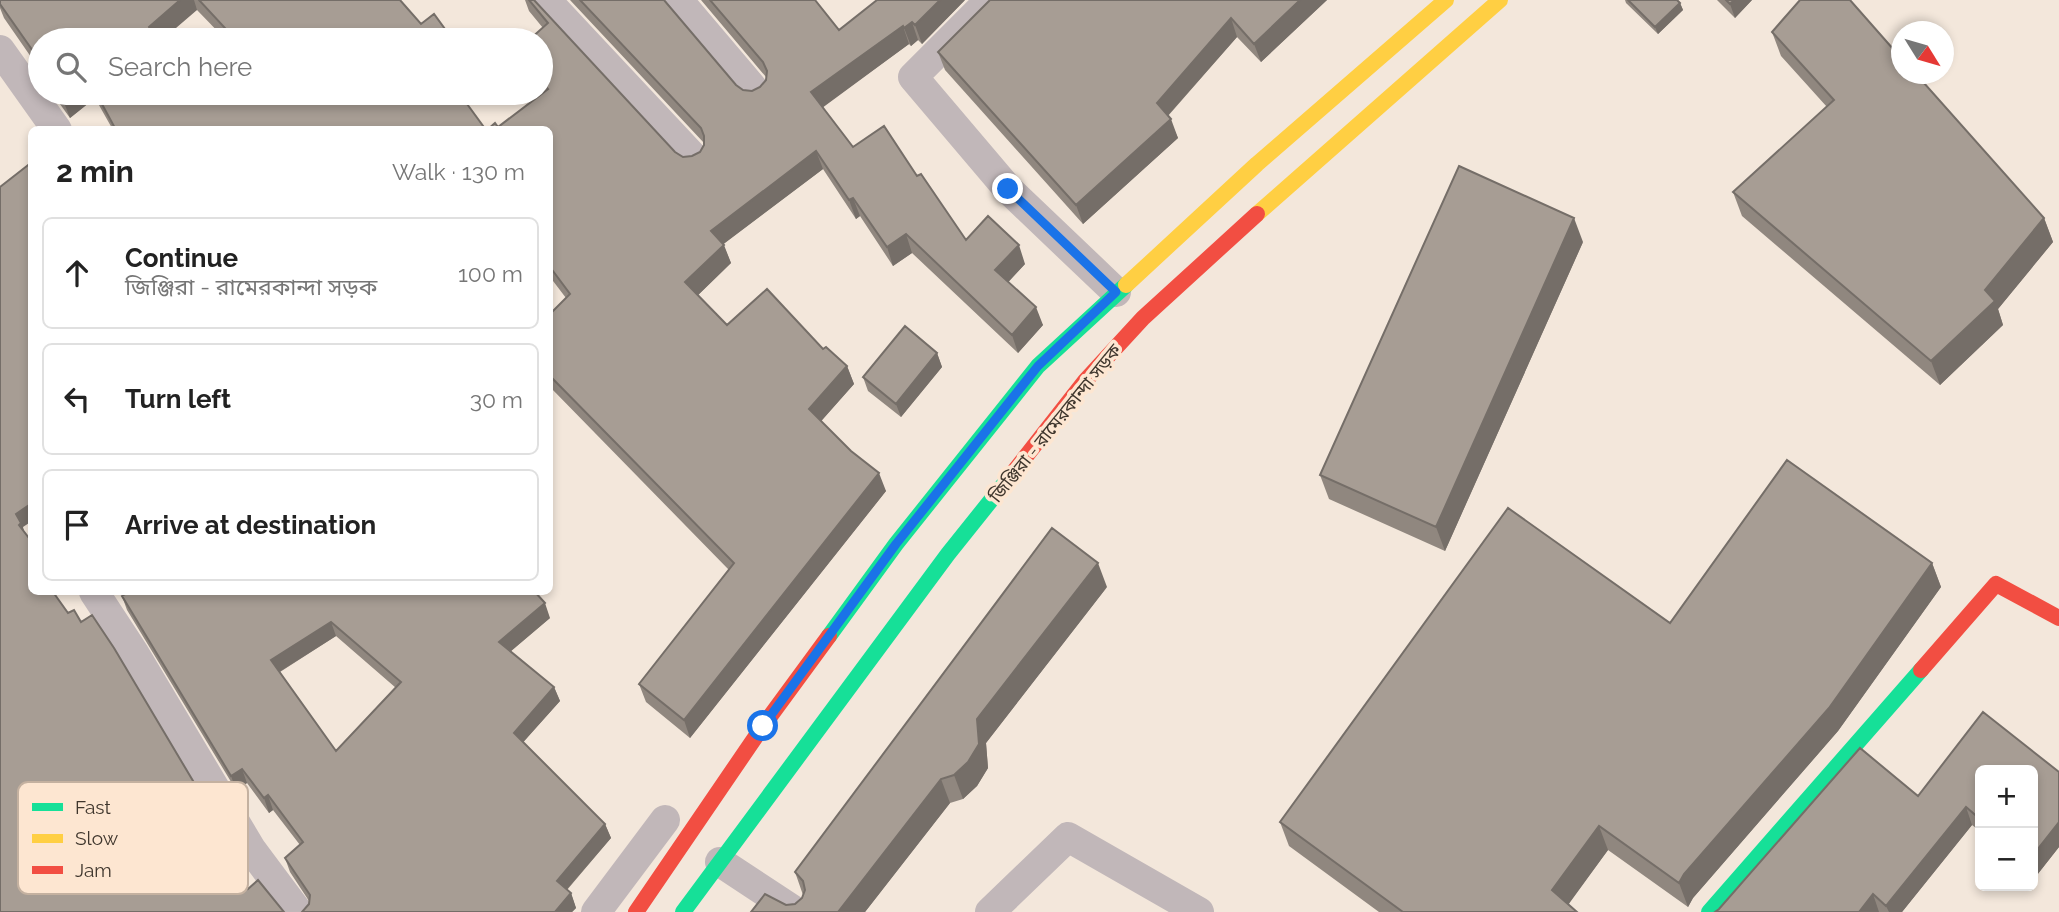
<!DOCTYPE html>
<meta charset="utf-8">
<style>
body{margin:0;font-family:Raleway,"Noto Sans Bengali",sans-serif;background:#f2f2f2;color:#222}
.controls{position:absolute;right:21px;bottom:21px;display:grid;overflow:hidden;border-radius:10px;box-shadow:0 4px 10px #0003}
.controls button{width:63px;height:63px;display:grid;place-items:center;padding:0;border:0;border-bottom:2px solid #e0e0e0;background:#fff;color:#222;font:35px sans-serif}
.compass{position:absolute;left:1891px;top:21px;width:63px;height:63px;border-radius:50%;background:#fff;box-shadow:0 4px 10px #0003;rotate:127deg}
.stop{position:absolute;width:21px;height:21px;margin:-16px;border:5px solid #1a73e8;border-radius:50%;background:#fff}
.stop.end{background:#1a73e8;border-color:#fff;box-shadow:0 2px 7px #0008}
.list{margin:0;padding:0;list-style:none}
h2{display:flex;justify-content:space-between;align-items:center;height:91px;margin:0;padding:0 28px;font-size:30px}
h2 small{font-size:23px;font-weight:400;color:#767676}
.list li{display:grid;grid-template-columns:46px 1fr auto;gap:21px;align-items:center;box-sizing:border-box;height:112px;margin:0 14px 14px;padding:0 14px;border:2px solid #e0e0e0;border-radius:10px}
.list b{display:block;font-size:26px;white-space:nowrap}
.list p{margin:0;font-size:23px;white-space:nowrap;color:#767676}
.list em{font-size:23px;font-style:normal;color:#767676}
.icon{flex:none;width:38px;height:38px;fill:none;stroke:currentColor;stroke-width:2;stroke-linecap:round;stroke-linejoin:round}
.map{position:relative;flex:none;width:2059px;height:912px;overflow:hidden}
.search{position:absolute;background:#fff;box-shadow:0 4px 10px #0003;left:28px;top:28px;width:525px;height:77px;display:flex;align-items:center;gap:18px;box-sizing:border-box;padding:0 24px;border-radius:38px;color:#767676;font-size:26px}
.panel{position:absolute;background:#fff;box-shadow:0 4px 10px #0003;left:28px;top:126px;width:525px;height:469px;border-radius:10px}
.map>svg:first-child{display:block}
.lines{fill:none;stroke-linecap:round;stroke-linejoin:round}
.street{stroke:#c1b7b9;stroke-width:30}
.fast{stroke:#16e098;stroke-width:16}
.slow{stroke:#ffcf43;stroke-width:16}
.jam{stroke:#f24e42;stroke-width:16}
.wall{fill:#90877f;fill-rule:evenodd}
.shaded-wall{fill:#756e68}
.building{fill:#a79d94;stroke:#756e68;stroke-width:2;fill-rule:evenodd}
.route{stroke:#1a73e8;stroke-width:9}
.labels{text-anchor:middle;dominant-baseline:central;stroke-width:7;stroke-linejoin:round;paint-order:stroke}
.street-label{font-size:18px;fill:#3f362d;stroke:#fde6d1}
.key{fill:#fde6d1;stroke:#c4b1a0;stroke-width:2}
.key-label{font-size:19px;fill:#3f362d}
</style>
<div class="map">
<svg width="2059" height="912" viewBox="0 0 2059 912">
<rect width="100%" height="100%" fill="#f3e7db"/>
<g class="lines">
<!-- street -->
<path class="street" d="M 546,0 L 694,158
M 678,0 L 756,92
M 990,0 L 913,77 L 1008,189 L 1116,292
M 0,50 L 57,130
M 94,592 L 134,653 L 251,849 L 298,912
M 720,862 L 796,912
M 596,912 L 665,820
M 990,912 L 1068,837 L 1199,912"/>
<!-- fast -->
<path class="fast" d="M 829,636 L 896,544 L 1038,366 L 1126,285
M 683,912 L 948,554 L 1012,474
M 1709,912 L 1921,670"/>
<!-- slow -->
<path class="slow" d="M 1257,214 L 1500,0
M 1126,285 L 1257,164 L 1446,0"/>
<!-- jam -->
<path class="jam" d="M 1012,474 L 1085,381 L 1143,318 L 1257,214
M 1921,670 L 1996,584 L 2059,618
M 636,912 L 763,726 L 829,636"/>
</g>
<!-- wall -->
<path class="wall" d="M 0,0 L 400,0 L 421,24 L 453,40 L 226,40 L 197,10 L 40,40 L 40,70 L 4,18 L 0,8 Z
M 525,0 L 534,0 L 675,152 L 683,157 L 692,156 L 700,152 L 704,143 L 570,0 L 664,0 L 736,85 L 743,90 L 752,91 L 760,87 L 766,80 L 766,77 L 701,0 L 815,0 L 839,30 L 965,0 L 922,44 L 918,40 L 911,46 L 909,44 L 822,107 L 853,147 L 917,176 L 966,240 L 1025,264 L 1008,282 L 1043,325 L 1018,353 L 912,253 L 893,266 L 860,216 L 856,219 L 823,169 L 723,244 L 731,263 L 698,295 L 727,325 L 823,349 L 847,366 L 854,384 L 821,421 L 886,491 L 690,738 L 646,702 L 639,684 L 729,570 L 550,387 L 550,314 L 566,298 L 550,277 L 550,130 L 498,127 L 542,93 L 541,92 L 541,40 L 543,28 L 529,11 Z
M 990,0 L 1327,0 L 1261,62 L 1237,37 L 1168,116 L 1178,138 L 1083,224 L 945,70 L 938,52 Z
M 1625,0 L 1677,0 L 1680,3 L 1683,10 L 1658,34 L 1626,3 Z
M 1717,0 L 1752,0 L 1735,18 Z
M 1772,32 L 2044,218 L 2053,242 L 1998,309 L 2003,325 L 1940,385 L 1742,216 L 1733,192 L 1827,107 L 1781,56 Z
M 52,93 L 459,93 L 486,130 L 113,130 L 95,98 L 70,118 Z
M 1583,242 L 1445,551 L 1329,499 L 1320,475 Z
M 937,353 L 942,367 L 901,417 L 868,391 L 863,377 Z
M 1932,563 L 1941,587 L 1838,731 L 1693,898 L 1688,907 L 1608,850 L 1568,904 L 1577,912 L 1379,912 L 1289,846 L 1280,822 L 1670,623 Z
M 1107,587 L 986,743 L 988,768 L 977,786 L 963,799 L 950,803 L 865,912 L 786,905 L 795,904 L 802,898 L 803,895 L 795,872 Z
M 122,596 L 550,618 L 510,652 L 554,687 L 560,701 L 523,742 L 605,824 L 611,838 L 567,890 L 571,893 L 576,908 L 572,912 L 302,912 L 309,904 L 309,901 L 290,872 L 285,858 L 300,845 L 273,810 L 269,813 L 247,783 L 236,790 L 127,610 ZM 336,636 L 396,688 L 336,751 L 280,672 Z
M 1983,712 L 2059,772 L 2059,847 L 2037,875 L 2033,872 L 2033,770 L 1980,770 L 1980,831 L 1972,825 L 1902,912 L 1715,912 L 1719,909 L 1860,748 L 1918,796 Z"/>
<!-- shaded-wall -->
<path class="shaded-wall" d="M 180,0 L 194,0 L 197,10 L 162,40 L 154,40 L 149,27 Z
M 940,0 L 965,0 L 922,44 L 915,25 Z
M 1300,0 L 1327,0 L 1261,62 L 1254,44 Z
M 1734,0 L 1752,0 L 1735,18 L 1730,4 Z
M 1680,3 L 1683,10 L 1658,34 L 1655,27 Z
M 1231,18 L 1237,37 L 1163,121 L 1157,103 Z
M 912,22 L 918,40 L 911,46 L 904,28 Z
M 903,26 L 909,44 L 818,111 L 811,92 Z
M 73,93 L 93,93 L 95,98 L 70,118 L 63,100 Z
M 1171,119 L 1178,138 L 1083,224 L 1076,205 Z
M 816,151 L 823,169 L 717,249 L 711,231 Z
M 853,198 L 860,216 L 856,219 L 849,200 Z
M 1574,218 L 1583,242 L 1445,551 L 1436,527 Z
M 2044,218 L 2053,242 L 1998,309 L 2003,325 L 1940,385 L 1931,361 L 1985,290 Z
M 906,234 L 912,253 L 893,266 L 887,247 Z
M 724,245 L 731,263 L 692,301 L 685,282 Z
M 1019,245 L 1025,264 L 1002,289 L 995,270 Z
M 1036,307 L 1043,325 L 1018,353 L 1012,335 Z
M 937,353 L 942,367 L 901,417 L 896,404 Z
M 847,366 L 854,384 L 816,427 L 809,409 Z
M 879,473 L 886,491 L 690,738 L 684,720 Z
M 32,503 L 32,521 L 23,527 L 26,538 L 24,539 L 16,514 Z
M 1098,563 L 1107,587 L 986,743 L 988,768 L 977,786 L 963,799 L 954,775 L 977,719 Z
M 1932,563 L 1941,587 L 1838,731 L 1693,898 L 1688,907 L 1679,883 L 1684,874 Z
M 545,603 L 550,618 L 504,657 L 499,642 Z
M 331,622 L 336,636 L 276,674 L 271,660 Z
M 554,687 L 560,701 L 519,747 L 514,733 Z
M 242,769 L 247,783 L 236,790 L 231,776 Z
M 941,779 L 950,803 L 865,912 L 838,912 Z
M 268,795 L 273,810 L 269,813 L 264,798 Z
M 202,796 L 207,810 L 201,814 L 196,800 Z
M 1966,807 L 1972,825 L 1902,912 L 1889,912 L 1886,906 Z
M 2059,822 L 2059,847 L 2037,875 L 2033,864 L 2033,855 Z
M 605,824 L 611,838 L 562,895 L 557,881 Z
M 1599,826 L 1608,850 L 1563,912 L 1552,890 Z
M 571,893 L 576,908 L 572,912 L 555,912 Z
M 1873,894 L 1879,912 L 1859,912 Z"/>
<!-- building -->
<path class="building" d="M 0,0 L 180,0 L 149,27 L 156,40 L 40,40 L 40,61 L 0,4 Z
M 199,0 L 400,0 L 421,24 L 434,14 L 453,40 L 236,40 Z
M 529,0 L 534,0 L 675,152 L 683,157 L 692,156 L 700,152 L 704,145 L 704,136 L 701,128 L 580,0 L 664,0 L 736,85 L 743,90 L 752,91 L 760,87 L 766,80 L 767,71 L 763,62 L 710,0 L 815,0 L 839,30 L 877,0 L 940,0 L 915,25 L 912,22 L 904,28 L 903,26 L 811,92 L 853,147 L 884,126 L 917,176 L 921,174 L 966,240 L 988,216 L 1019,245 L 995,270 L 1036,307 L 1012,335 L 906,234 L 887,247 L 853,198 L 849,200 L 816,151 L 711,231 L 724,245 L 685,282 L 727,325 L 767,289 L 823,349 L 826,347 L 847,366 L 809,409 L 851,451 L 879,473 L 684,720 L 639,684 L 734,563 L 550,376 L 550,314 L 570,294 L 550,267 L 550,130 L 487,130 L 495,123 L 498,127 L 548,89 L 541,81 L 541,40 L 529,40 L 548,23 Z
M 990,0 L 1300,0 L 1254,44 L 1231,18 L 1157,103 L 1171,119 L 1076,205 L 938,52 Z
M 1628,0 L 1677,0 L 1680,3 L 1655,27 Z
M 1726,0 L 1734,0 L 1730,4 Z
M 1800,0 L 1850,0 L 1901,58 L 1901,74 L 1916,74 L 2044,218 L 1985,290 L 1995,301 L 1931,361 L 1733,192 L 1834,100 L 1772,32 Z
M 58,93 L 73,93 L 63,100 Z
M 96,93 L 459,93 L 486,130 L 116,130 Z
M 32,162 L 32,503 L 16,514 L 21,523 L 19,525 L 32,542 L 32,558 L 30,559 L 32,561 L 32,592 L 53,592 L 68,613 L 74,610 L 81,622 L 92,615 L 114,648 L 202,796 L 196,800 L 248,889 L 258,880 L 284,912 L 0,912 L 0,187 Z
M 1459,166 L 1574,218 L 1436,527 L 1320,475 Z
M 905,326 L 937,353 L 896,404 L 863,377 Z
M 1787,460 L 1932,563 L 1829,708 L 1684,874 L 1679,883 L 1599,826 L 1552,890 L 1577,912 L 1403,912 L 1280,822 L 1508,508 L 1670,623 Z
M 1052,528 L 1098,563 L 977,719 L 979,744 L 968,762 L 954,775 L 941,779 L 838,912 L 751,912 L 765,894 L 786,905 L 795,904 L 802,898 L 805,890 L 803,881 L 795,872 Z
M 129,592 L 535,592 L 545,603 L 499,642 L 554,687 L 514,733 L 605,824 L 557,881 L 571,893 L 555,912 L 302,912 L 309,904 L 310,895 L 285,858 L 303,842 L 268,795 L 264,798 L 242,769 L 231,776 L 122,596 ZM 331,622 L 401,682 L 336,751 L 271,660 Z
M 1983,712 L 2059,772 L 2059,822 L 2033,855 L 2033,770 L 1980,770 L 1980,819 L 1966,807 L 1886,906 L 1873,894 L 1859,912 L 1715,912 L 1719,909 L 1860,748 L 1918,796 Z"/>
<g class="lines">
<!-- route -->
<path class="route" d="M 763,726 L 896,544 L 1038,366 L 1116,292 L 1008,189"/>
</g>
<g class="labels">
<!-- street labels -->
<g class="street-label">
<text transform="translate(1055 423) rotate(-51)">জিঞ্জিরা - রামেরকান্দা সড়ক</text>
</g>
</g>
<!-- legend -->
<rect x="18" y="782" width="230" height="112" rx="10" class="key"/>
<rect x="32" y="803" width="31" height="8" fill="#16e098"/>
<rect x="32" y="834" width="31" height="9" fill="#ffcf43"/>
<rect x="32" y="866" width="31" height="8" fill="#f24e42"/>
<g class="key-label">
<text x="75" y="814">Fast</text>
<text x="75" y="845">Slow</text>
<text x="75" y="877">Jam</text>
</g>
</svg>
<div class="controls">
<button>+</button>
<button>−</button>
</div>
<svg class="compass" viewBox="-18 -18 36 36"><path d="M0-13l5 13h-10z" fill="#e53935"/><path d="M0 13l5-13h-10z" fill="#767676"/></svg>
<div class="stop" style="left:763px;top:726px"></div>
<div class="stop end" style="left:1008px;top:189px"></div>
<div class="search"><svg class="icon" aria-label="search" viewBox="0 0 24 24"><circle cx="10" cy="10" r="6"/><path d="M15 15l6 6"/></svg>Search here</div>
<section class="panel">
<h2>2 min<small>Walk · 130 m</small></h2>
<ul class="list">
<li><svg class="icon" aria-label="ahead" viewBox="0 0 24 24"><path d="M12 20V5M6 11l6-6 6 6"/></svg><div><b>Continue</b><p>জিঞ্জিরা - রামেরকান্দা সড়ক</p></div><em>100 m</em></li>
<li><svg class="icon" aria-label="left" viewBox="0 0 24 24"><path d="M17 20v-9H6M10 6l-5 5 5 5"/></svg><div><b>Turn left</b></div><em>30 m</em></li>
<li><svg class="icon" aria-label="arrive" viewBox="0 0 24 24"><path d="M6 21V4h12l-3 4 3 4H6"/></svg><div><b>Arrive at destination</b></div></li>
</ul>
</section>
</div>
